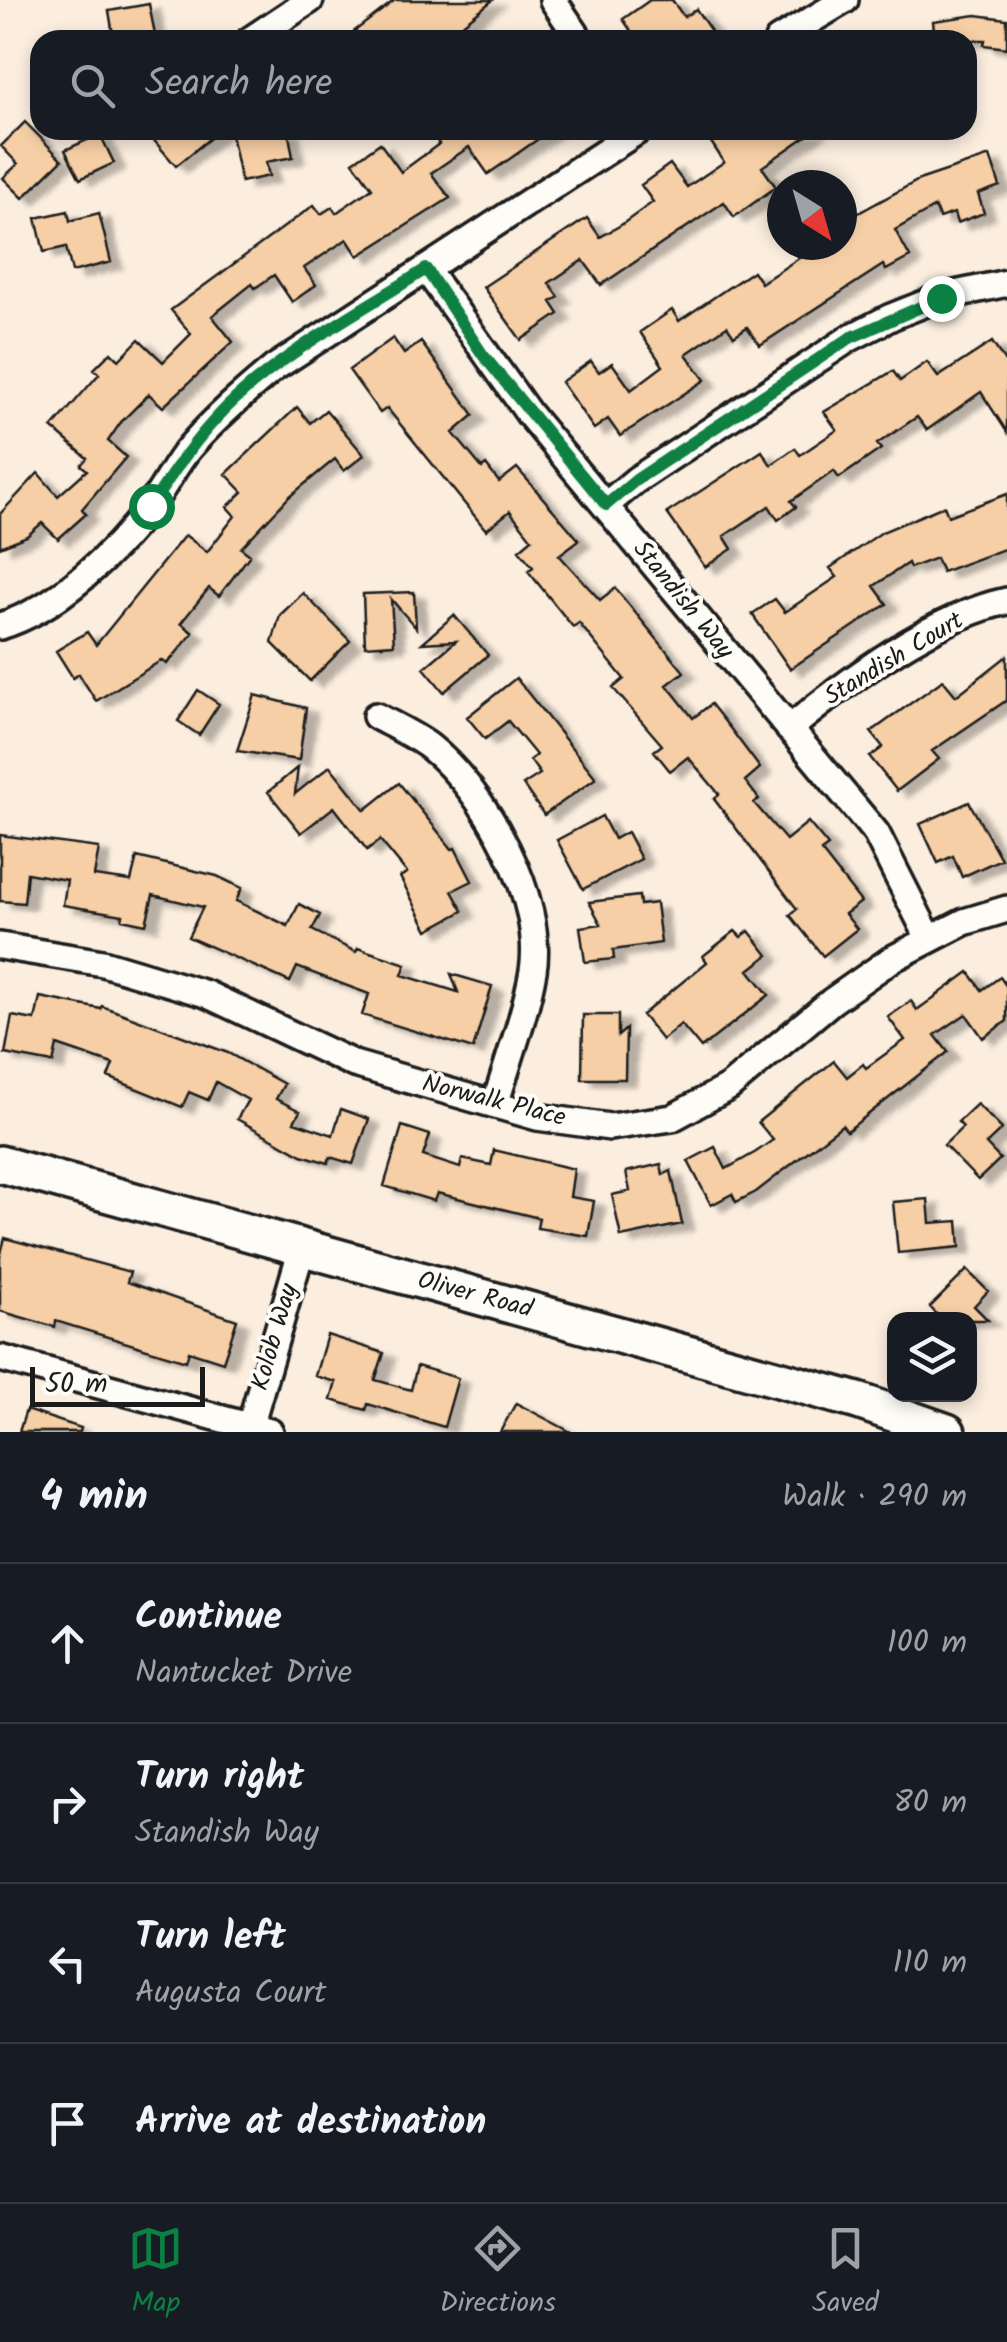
<!DOCTYPE html>
<meta charset="utf-8">
<style>
body{margin:0;font-family:Kalam,sans-serif;background:#242831;color:#f1f3f6}
.controls{position:absolute;right:30px;bottom:30px;display:grid;overflow:hidden;border-radius:20px;box-shadow:0 5px 15px #0003}
.controls button{width:90px;height:90px;display:grid;place-items:center;padding:0;border:0;border-bottom:2px solid #363941;background:#171b24;color:#f1f3f6;font:50px sans-serif}
.compass{position:absolute;left:767px;top:170px;width:90px;height:90px;border-radius:50%;background:#171b24;box-shadow:0 5px 15px #0003;rotate:143deg}
.scale{position:absolute;left:30px;bottom:25px;width:175px;box-sizing:border-box;padding-left:10px;border:5px solid #1c1c1c;border-top:0;font-size:28px;line-height:35px;white-space:nowrap;color:#1c1c1c;-webkit-text-stroke:8px #fdfcf7;paint-order:stroke}
.stop{position:absolute;width:30px;height:30px;margin:-22px;border:8px solid #0b8043;border-radius:50%;background:#fff}
.stop.end{background:#0b8043;border-color:#fff;box-shadow:0 2px 10px #0008}
.list{margin:0;padding:0;list-style:none}
h2{display:flex;justify-content:space-between;align-items:center;height:130px;margin:0;padding:0 40px;font-size:42px}
h2 small{font-size:32px;font-weight:400;color:#9ea1a6}
.list li{display:grid;grid-template-columns:65px 1fr auto;gap:30px;align-items:center;box-sizing:border-box;height:160px;padding:0 40px;border-top:2px solid #363941}
.list b{display:block;font-size:38px;white-space:nowrap}
.list p{margin:0;font-size:32px;white-space:nowrap;color:#9ea1a6}
.list em{font-size:32px;font-style:normal;color:#9ea1a6}
.icon{flex:none;width:55px;height:55px;fill:none;stroke:currentColor;stroke-width:2;stroke-linecap:round;stroke-linejoin:round}
.map{position:relative;flex:none;width:1007px;height:1432px;overflow:hidden}
.search{position:absolute;background:#171b24;box-shadow:0 5px 15px #0003;left:30px;right:30px;top:30px;height:110px;display:flex;align-items:center;gap:25px;box-sizing:border-box;padding:0 35px;border-radius:30px;color:#9ea1a6;font-size:38px}
.sheet{height:770px;background:#171b24}
nav{display:flex;justify-content:space-around;align-items:center;box-sizing:border-box;height:140px;border-top:2px solid #363941;background:#171b24;font-size:28px;color:#9ea1a6}
nav a{display:grid;justify-items:center;gap:5px}
nav .on{color:#0b8043}
.map>svg:first-child{display:block}
.building{fill:#f6cfa6;stroke:#1c1c1c;stroke-width:2.5;filter:url(#shadow)}
.lines{fill:none;stroke-linecap:round;stroke-linejoin:round}
.street-casing{stroke:#1c1c1c;stroke-width:32}
.secondary-casing{stroke:#1c1c1c;stroke-width:42}
.street{stroke:#fdfcf7;stroke-width:25}
.secondary{stroke:#fdfcf7;stroke-width:35}
.route{stroke:#0b8043;stroke-width:12}
.labels{text-anchor:middle;dominant-baseline:central;stroke-width:8;stroke-linejoin:round;paint-order:stroke}
.street-label{font-size:25px;fill:#1c1c1c;stroke:#fdfcf7}
</style>
<div class="map">
<svg width="1007" height="1432" viewBox="0 0 1007 1432">
<defs>
<filter id="shadow"><feDropShadow dx="11" dy="6" stdDeviation="2.5" flood-color="#0004"/></filter>
</defs>
<rect width="100%" height="100%" fill="#fbeedf"/>
<filter id="ink" filterUnits="userSpaceOnUse"><feTurbulence type="fractalNoise" baseFrequency=".01" numOctaves="2"/><feDisplacementMap in="SourceGraphic" scale="20" xChannelSelector="R" yChannelSelector="G"/><feConvolveMatrix kernelMatrix="1 2 1 2 8 2 1 2 1" color-interpolation-filters="sRGB"/></filter>
<g filter="url(#ink)">
<!-- building -->
<path class="building" d="M 395,0 L 493,0 L 442,40 L 343,40 Z
M 650,0 L 672,0 L 684,17 L 696,9 L 717,40 L 637,40 L 623,19 Z
M 149,4 L 156,40 L 114,40 L 109,11 Z
M 976,15 L 1007,19 L 1007,48 L 984,45 L 985,40 L 935,40 L 933,21 Z
M 25,122 L 62,160 L 23,198 L 3,178 L 18,164 L 1,146 Z
M 145,130 L 220,130 L 176,166 Z
M 230,130 L 288,130 L 293,157 L 266,162 L 269,176 L 241,182 Z
M 430,130 L 551,130 L 488,174 L 469,147 L 431,173 L 450,198 L 358,256 L 347,239 L 304,268 L 316,285 L 292,302 L 274,275 L 255,288 L 252,284 L 212,316 L 233,342 L 163,407 L 149,394 L 121,422 L 108,441 L 126,457 L 82,509 L 86,514 L 58,539 L 42,523 L 27,536 L 0,547 L 0,514 L 38,473 L 58,496 L 87,470 L 81,465 L 87,458 L 52,428 L 99,374 L 94,369 L 111,352 L 119,360 L 139,339 L 163,362 L 191,334 L 171,310 L 314,205 L 321,214 L 332,207 L 336,213 L 372,188 L 353,162 L 380,143 L 401,172 L 439,144 Z
M 722,130 L 815,130 L 762,167 L 776,187 L 734,217 L 724,202 L 601,285 L 583,260 L 549,283 L 559,297 L 551,302 L 559,314 L 521,340 L 483,287 L 587,218 L 600,237 L 621,225 L 653,202 L 641,185 L 670,164 L 687,187 L 724,162 L 709,139 Z
M 100,134 L 114,163 L 80,179 L 65,150 Z
M 990,156 L 1000,186 L 978,194 L 984,213 L 957,223 L 954,213 L 939,218 L 935,207 L 895,230 L 910,257 L 886,270 L 883,265 L 760,345 L 747,327 L 734,336 L 727,326 L 686,354 L 705,380 L 620,436 L 608,419 L 594,429 L 561,382 L 591,361 L 599,372 L 612,363 L 631,390 L 663,366 L 640,332 L 672,310 L 679,321 L 753,271 L 761,283 L 819,245 L 842,245 L 842,222 L 919,180 Z
M 68,211 L 70,221 L 99,213 L 111,262 L 72,272 L 66,247 L 44,252 L 36,218 Z
M 393,338 L 404,354 L 421,342 L 474,415 L 453,433 L 482,468 L 486,465 L 499,482 L 517,468 L 579,540 L 559,555 L 600,600 L 615,588 L 684,672 L 667,685 L 693,718 L 711,704 L 733,732 L 760,768 L 745,781 L 759,799 L 754,803 L 786,840 L 808,822 L 828,846 L 821,851 L 861,902 L 845,914 L 857,929 L 823,956 L 790,915 L 797,909 L 714,799 L 719,794 L 688,757 L 670,771 L 654,751 L 662,745 L 613,688 L 624,679 L 579,623 L 573,627 L 528,571 L 533,567 L 519,550 L 532,539 L 510,511 L 486,530 L 387,408 L 380,413 L 349,370 Z
M 992,342 L 1007,365 L 1007,432 L 981,392 L 927,430 L 917,417 L 877,444 L 881,449 L 839,478 L 834,471 L 791,501 L 796,507 L 778,520 L 769,506 L 724,536 L 732,549 L 705,567 L 667,513 L 762,451 L 771,465 L 795,448 L 800,455 L 837,430 L 824,412 L 893,371 L 900,381 L 927,362 L 938,377 Z
M 297,407 L 310,423 L 326,410 L 364,455 L 344,471 L 335,459 L 289,497 L 241,548 L 250,555 L 219,596 L 209,588 L 181,623 L 193,633 L 167,664 L 162,660 L 96,701 L 79,674 L 73,678 L 56,651 L 87,632 L 96,645 L 185,535 L 207,552 L 235,516 L 227,507 L 243,492 L 226,474 Z
M 1007,494 L 1007,548 L 942,572 L 936,558 L 910,568 L 908,563 L 874,586 L 887,604 L 790,669 L 752,614 L 775,599 L 785,612 L 837,577 L 830,568 L 882,532 L 944,506 L 948,516 Z
M 414,592 L 416,628 L 391,599 L 394,644 L 365,646 L 363,594 Z
M 303,593 L 350,641 L 310,681 L 272,643 L 280,615 Z
M 454,615 L 488,655 L 444,692 L 424,668 L 456,641 L 422,643 Z
M 1007,656 L 1007,700 L 932,751 L 939,759 L 897,791 L 870,757 L 883,747 L 871,732 L 943,680 L 956,696 Z
M 516,678 L 596,778 L 544,815 L 523,785 L 540,774 L 530,760 L 536,755 L 508,721 L 485,739 L 467,717 Z
M 198,690 L 219,704 L 199,735 L 178,721 Z
M 255,695 L 306,708 L 299,760 L 237,751 Z
M 330,766 L 365,810 L 399,783 L 452,849 L 455,848 L 472,881 L 452,891 L 463,911 L 428,930 L 400,877 L 407,873 L 380,840 L 367,850 L 334,807 L 301,833 L 268,792 L 298,767 L 295,794 Z
M 969,802 L 1001,859 L 962,877 L 953,856 L 938,863 L 920,824 Z
M 602,816 L 614,839 L 627,832 L 641,859 L 583,889 L 557,840 Z
M 0,835 L 99,848 L 94,876 L 131,881 L 137,857 L 217,876 L 242,888 L 236,901 L 288,926 L 299,904 L 320,915 L 312,930 L 356,952 L 358,948 L 406,964 L 402,975 L 458,992 L 451,974 L 492,986 L 473,1049 L 362,1015 L 369,994 L 297,967 L 290,982 L 188,937 L 203,907 L 153,895 L 146,924 L 122,919 L 123,915 L 63,905 L 67,880 L 27,873 L 24,903 L 0,901 Z
M 639,896 L 640,905 L 656,903 L 661,943 L 613,950 L 614,959 L 585,962 L 580,927 L 601,924 L 589,902 Z
M 735,931 L 741,937 L 749,931 L 768,955 L 749,970 L 769,995 L 701,1048 L 681,1024 L 662,1040 L 642,1015 L 707,962 L 703,956 Z
M 969,972 L 982,990 L 1000,977 L 1007,987 L 1007,1021 L 983,1038 L 966,1014 L 935,1035 L 948,1052 L 847,1131 L 842,1125 L 756,1192 L 736,1202 L 732,1194 L 711,1205 L 688,1161 L 715,1147 L 726,1169 L 756,1152 L 773,1140 L 758,1122 L 834,1061 L 847,1077 L 863,1064 L 866,1068 L 905,1040 L 888,1017 L 911,1001 L 917,1010 Z
M 40,997 L 101,1009 L 102,1006 L 228,1053 L 284,1084 L 276,1099 L 300,1111 L 294,1122 L 333,1135 L 341,1109 L 369,1119 L 353,1164 L 330,1157 L 328,1163 L 302,1155 L 237,1119 L 248,1100 L 216,1082 L 208,1100 L 189,1092 L 182,1107 L 108,1077 L 113,1064 L 57,1045 L 53,1063 L 5,1054 L 12,1016 L 35,1020 Z
M 583,1015 L 618,1015 L 618,1036 L 626,1029 L 625,1079 L 582,1079 Z
M 977,1104 L 1002,1129 L 986,1144 L 1000,1159 L 978,1180 L 944,1145 L 963,1127 L 958,1122 Z
M 402,1126 L 430,1135 L 423,1156 L 460,1168 L 462,1159 L 491,1165 L 494,1150 L 574,1169 L 570,1197 L 594,1201 L 588,1236 L 537,1228 L 539,1218 L 437,1193 L 434,1201 L 384,1186 Z
M 661,1164 L 663,1175 L 671,1171 L 682,1224 L 621,1237 L 612,1195 L 630,1191 L 626,1172 Z
M 928,1199 L 930,1223 L 958,1221 L 960,1247 L 898,1253 L 893,1202 Z
M 5,1238 L 130,1272 L 127,1282 L 237,1320 L 223,1362 L 189,1351 L 186,1361 L 56,1321 L 55,1327 L 0,1311 L 0,1257 Z
M 967,1270 L 988,1291 L 974,1306 L 988,1320 L 942,1320 L 930,1307 Z
M 327,1335 L 384,1353 L 375,1380 L 411,1390 L 417,1366 L 458,1378 L 444,1427 L 368,1404 L 366,1410 L 331,1400 L 336,1382 L 315,1376 Z
M 516,1403 L 571,1432 L 500,1432 Z
M 26,1410 L 81,1428 L 80,1432 L 19,1432 Z"/>
<g class="lines">
<defs>
<path id="street" d="M 553,0 L 580,40
M 250,40 L 310,0
M 778,40 L 845,0
M 426,269 L 529,414 L 876,833 L 929,938
M 606,505 L 636,480 L 850,338 L 891,317 L 941,297 L 1007,283
M 0,626 C 56,610 116,552 150,506 C 164,488 174,466 189,448 C 215,418 244,393 274,368 L 639,130
M 376,716 C 394,726 414,735 430,747 C 485,791 545,899 533,971 C 525,1016 508,1061 495,1105
M 789,729 C 847,681 932,617 1007,601
M 0,946 L 103,963 L 206,994 L 354,1064 L 537,1117 L 610,1127 L 672,1118 L 729,1087 L 832,1001 L 892,959 L 964,922 L 1007,909
M 0,1358 L 270,1432
M 250,1426 L 302,1248"/>
<path id="secondary" d="M 0,1164 L 858,1401 L 947,1432"/>
</defs>
<!-- street casing -->
<use href="#street" class="street-casing"/>
<!-- secondary casing -->
<use href="#secondary" class="secondary-casing"/>
<!-- street -->
<use href="#street" class="street"/>
<!-- secondary -->
<use href="#secondary" class="secondary"/>
</g>
</g>
<g class="lines" filter="url(#ink)">
<!-- route -->
<path class="route" d="M 151,506 C 174,470 197,437 227,407 C 284,351 360,312 426,269 L 483,355 L 606,505 L 636,480 L 850,338 L 941,298"/>
</g>
<g class="labels">
<!-- street labels -->
<g class="street-label">
<text transform="translate(683 600) rotate(51)">Standish Way</text>
<text transform="translate(894 659) rotate(-31)">Standish Court</text>
<text transform="translate(494 1101) rotate(14)">Norwalk Place</text>
<text transform="translate(475 1295) rotate(15)">Oliver Road</text>
<text transform="translate(275 1337) rotate(-74)">Kolob Way</text>
</g>
</g>
</svg>
<div class="controls">
<button><svg class="icon" aria-label="layers" viewBox="0 0 24 24"><path d="M12 4l9 5-9 5-9-5zM3 14l9 5 9-5"/></svg></button>
</div>
<svg class="compass" viewBox="-18 -18 36 36"><path d="M0-13l5 13h-10z" fill="#e53935"/><path d="M0 13l5-13h-10z" fill="#9ea1a6"/></svg>
<div class="scale">50 m</div>
<div class="stop" style="left:151px;top:506px"></div>
<div class="stop end" style="left:941px;top:298px"></div>
<div class="search"><svg class="icon" aria-label="search" viewBox="0 0 24 24"><circle cx="10" cy="10" r="6"/><path d="M15 15l6 6"/></svg>Search here</div>
</div>
<section class="sheet">
<h2>4 min<small>Walk · 290 m</small></h2>
<ul class="list">
<li><svg class="icon" aria-label="ahead" viewBox="0 0 24 24"><path d="M12 20V5M6 11l6-6 6 6"/></svg><div><b>Continue</b><p>Nantucket Drive</p></div><em>100 m</em></li>
<li><svg class="icon" aria-label="right" viewBox="0 0 24 24"><path d="M7 20v-9h11M14 6l5 5-5 5"/></svg><div><b>Turn right</b><p>Standish Way</p></div><em>80 m</em></li>
<li><svg class="icon" aria-label="left" viewBox="0 0 24 24"><path d="M17 20v-9H6M10 6l-5 5 5 5"/></svg><div><b>Turn left</b><p>Augusta Court</p></div><em>110 m</em></li>
<li><svg class="icon" aria-label="arrive" viewBox="0 0 24 24"><path d="M6 21V4h12l-3 4 3 4H6"/></svg><div><b>Arrive at destination</b></div></li>
</ul>
</section>
<nav>
<a class="on"><svg class="icon" aria-label="map" viewBox="0 0 24 24"><path d="M3 6l6-2 6 2 6-2v14l-6 2-6-2-6 2zM9 4v14M15 6v14"/></svg>Map</a>
<a><svg class="icon" aria-label="directions" viewBox="0 0 24 24"><path d="M12 3l9 9-9 9-9-9zM9 14v-3h6M13 9l2 2-2 2"/></svg>Directions</a>
<a><svg class="icon" aria-label="saved" viewBox="0 0 24 24"><path d="M7 4h10v16l-5-4-5 4z"/></svg>Saved</a>
</nav>
